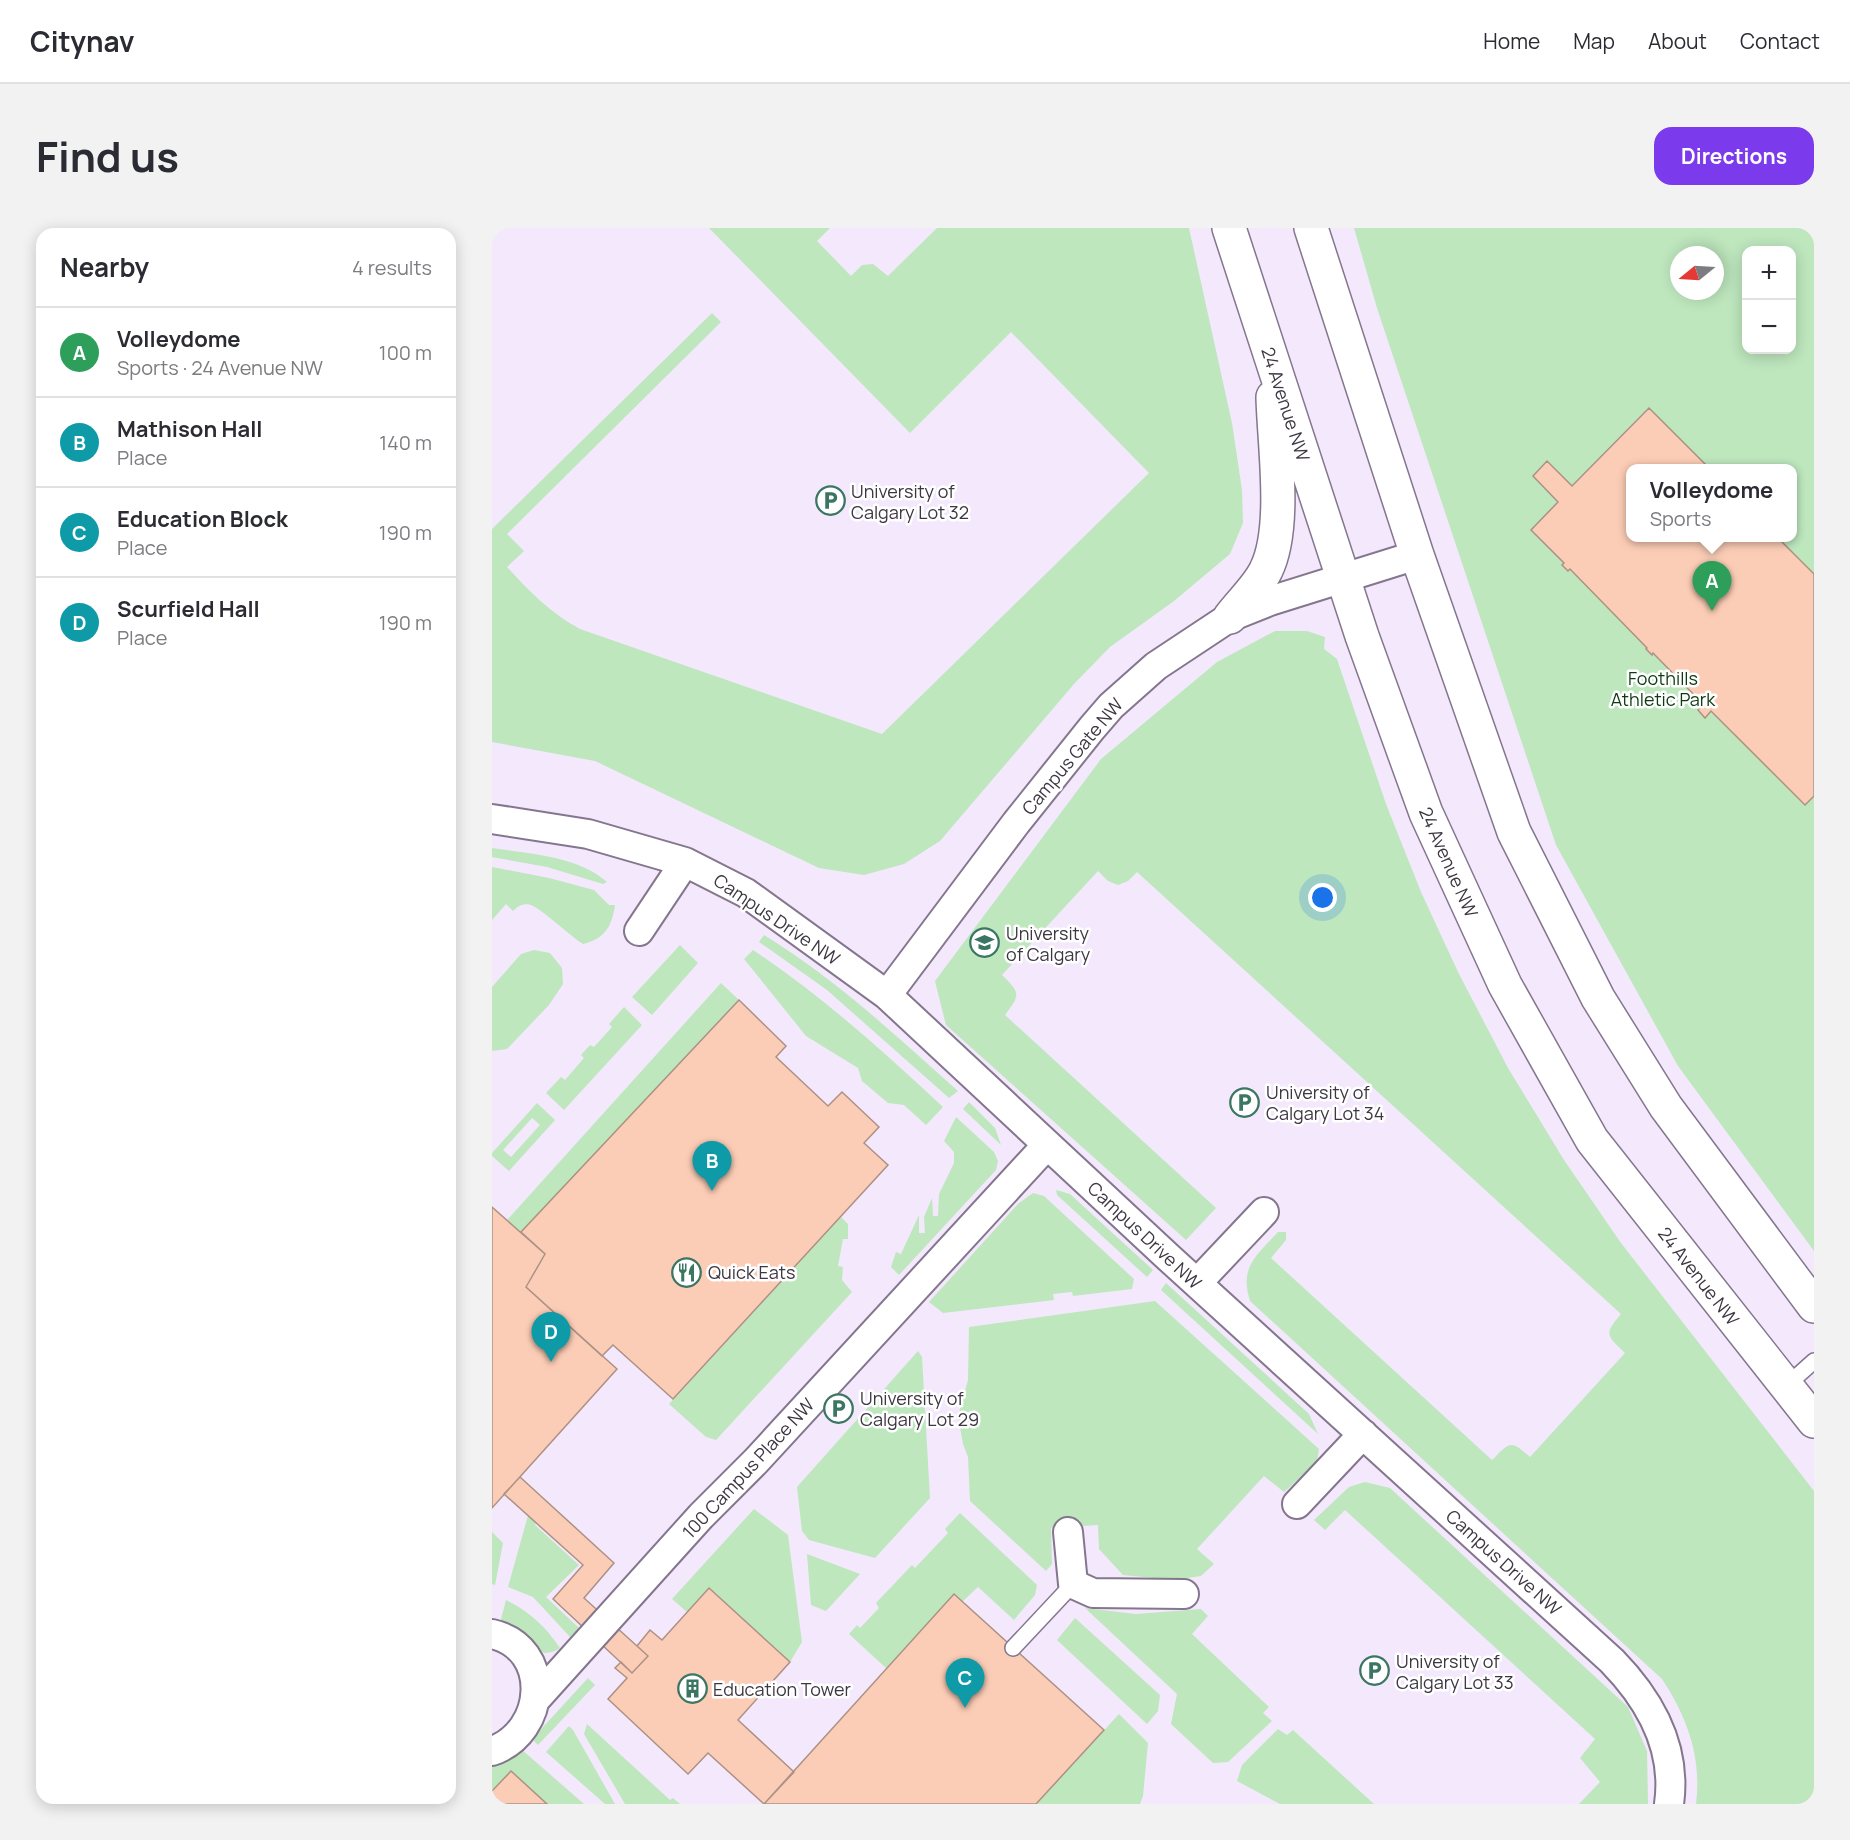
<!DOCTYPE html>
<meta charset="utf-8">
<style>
body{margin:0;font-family:Manrope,sans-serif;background:#f2f2f3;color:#2b2b33}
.controls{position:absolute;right:18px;top:18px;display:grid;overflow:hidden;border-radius:12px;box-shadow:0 3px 15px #0003}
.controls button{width:54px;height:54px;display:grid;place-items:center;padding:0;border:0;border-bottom:2px solid #e1e1e2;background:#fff;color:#2b2b33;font:30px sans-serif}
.compass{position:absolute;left:1178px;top:18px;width:54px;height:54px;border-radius:50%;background:#fff;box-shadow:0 3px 15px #0003;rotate:252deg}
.you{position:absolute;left:831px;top:670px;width:21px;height:21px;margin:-15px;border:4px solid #fff;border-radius:50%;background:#1a73e8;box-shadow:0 0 0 9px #1a73e833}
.badge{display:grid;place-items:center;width:39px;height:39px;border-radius:50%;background:#7c3aed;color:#fff;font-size:20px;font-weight:700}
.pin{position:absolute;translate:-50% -50px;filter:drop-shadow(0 2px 3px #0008)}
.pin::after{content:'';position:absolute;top:32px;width:21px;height:18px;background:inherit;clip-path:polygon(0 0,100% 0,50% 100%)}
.popup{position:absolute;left:1134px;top:236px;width:171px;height:78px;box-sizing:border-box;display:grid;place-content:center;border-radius:12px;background:#fff;filter:drop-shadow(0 2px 4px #0005);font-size:20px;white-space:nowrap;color:#7c7c81}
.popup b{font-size:22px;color:#2b2b33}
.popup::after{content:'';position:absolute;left:50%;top:100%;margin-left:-12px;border:12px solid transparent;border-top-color:#fff}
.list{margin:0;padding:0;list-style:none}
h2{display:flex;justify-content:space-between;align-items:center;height:78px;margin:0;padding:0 24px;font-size:26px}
h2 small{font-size:20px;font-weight:400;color:#7c7c81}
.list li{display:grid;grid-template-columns:39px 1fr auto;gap:18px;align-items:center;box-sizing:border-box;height:90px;padding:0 24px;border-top:2px solid #e1e1e2}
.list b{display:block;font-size:22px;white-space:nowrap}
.list p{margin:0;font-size:20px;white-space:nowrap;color:#7c7c81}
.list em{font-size:20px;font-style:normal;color:#7c7c81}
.map{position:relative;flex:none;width:1322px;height:1576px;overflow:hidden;border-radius:18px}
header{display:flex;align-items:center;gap:36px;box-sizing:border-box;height:84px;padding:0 30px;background:#fff;border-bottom:2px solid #e1e1e2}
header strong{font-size:28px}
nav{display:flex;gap:33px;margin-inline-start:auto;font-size:21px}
.intro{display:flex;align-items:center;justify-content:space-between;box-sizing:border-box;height:144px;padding:0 36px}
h1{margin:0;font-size:42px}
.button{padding:15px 27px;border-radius:18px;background:#7c3aed;color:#fff;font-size:21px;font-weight:700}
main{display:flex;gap:36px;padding:0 36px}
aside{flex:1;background:#fff;border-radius:18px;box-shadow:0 3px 15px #0003}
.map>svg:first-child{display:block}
.green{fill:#bee7be;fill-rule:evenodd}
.building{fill:#fccdb6;stroke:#ac9184;stroke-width:1.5}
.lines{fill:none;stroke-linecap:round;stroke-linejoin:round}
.service-casing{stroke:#84768d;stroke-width:18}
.minor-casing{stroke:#84768d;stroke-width:32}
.tertiary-casing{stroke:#84768d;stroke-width:36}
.service{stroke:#fff;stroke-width:15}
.minor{stroke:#fff;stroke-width:28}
.tertiary{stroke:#fff;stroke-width:33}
.labels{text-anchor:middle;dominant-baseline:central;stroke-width:5;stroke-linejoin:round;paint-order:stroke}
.street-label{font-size:18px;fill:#3d3741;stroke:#fff}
.poi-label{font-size:18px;fill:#3d3741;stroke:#fff;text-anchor:start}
.park-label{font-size:18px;fill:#0f3a13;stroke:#fff}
</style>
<header>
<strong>Citynav</strong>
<nav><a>Home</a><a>Map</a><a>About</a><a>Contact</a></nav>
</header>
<div class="intro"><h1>Find us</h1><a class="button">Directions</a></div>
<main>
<aside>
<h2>Nearby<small>4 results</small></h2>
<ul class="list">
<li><span class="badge" style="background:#2e9e5b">A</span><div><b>Volleydome</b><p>Sports · 24 Avenue NW</p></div><em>100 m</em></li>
<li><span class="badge" style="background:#0f9aa8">B</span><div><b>Mathison Hall</b><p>Place</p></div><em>140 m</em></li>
<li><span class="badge" style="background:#0f9aa8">C</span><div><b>Education Block</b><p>Place</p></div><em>190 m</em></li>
<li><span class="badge" style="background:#0f9aa8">D</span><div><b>Scurfield Hall</b><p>Place</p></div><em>190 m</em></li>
</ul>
</aside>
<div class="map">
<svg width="1322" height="1576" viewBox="0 0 1322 1576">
<rect width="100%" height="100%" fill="#f4e8fd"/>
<!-- green -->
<path class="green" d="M 217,0 L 338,0 L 325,13 L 359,48 L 370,37 L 381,36 L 396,48 L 445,0 L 697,0 L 740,195 L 750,262 L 751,295 L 738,326 L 682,373 L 618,419 L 582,456 L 448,613 L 412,636 L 372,647 L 327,640 L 103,533 L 0,514 L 0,301 L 220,85 L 229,94 L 15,306 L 32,323 L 15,339 C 37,363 59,386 88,401 L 390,506 L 657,245 L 519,104 L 418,205 Z
M 862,0 L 1322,0 L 1322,1023 L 1186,838 L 1064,617 L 885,80 ZM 1254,22 L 1300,22 L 1300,122 L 1254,122 ZM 1187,27 L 1223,27 L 1223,63 L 1187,63 ZM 1139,240 L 1301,240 L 1301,310 L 1139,310 Z
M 783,403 L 815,403 L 833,409 L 832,421 L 845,431 L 894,576 L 929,664 L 966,744 L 1016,840 L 1072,932 L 1129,1015 L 1322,1263 L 1322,1576 L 1204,1576 C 1210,1529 1195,1489 1170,1451 L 758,1073 C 747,1038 765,1027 786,1004 L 794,1004 L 794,1012 L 779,1030 L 1000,1232 C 1018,1214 1018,1211 1038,1229 L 1133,1125 C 1114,1107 1112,1106 1129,1086 L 645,644 L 636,653 L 626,657 L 616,653 L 606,643 L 510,747 C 528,765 529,766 513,787 L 724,980 L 694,1012 L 454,797 L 443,753 L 609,531 L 725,434 Z
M 0,620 C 39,626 85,628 115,654 L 111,656 L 55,639 L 0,629 Z
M 0,639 L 57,650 L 102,662 L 117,677 L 123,677 C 120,699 112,711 91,716 C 78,708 50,681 39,677 C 32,675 26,678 21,683 L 14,676 L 0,692 Z
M 272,707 C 344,751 403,807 466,863 L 457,870 L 335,762 L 267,714 Z
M 188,717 L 206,735 L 160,787 L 140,769 Z
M 42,722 L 58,725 L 70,740 L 71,756 L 57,777 L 15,821 L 0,823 L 0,759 L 29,726 Z
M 261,722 C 331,769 389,821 451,879 L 434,897 L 412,877 L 396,875 L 370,853 L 366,840 L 314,808 L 252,731 Z
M 229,755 L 247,772 L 29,1004 L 15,992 Z
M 132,779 L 150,797 L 72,882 L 54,865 L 69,849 L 73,852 L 92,830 L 89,827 L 98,817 L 102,819 L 120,799 L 117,796 Z
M 477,874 L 503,900 L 509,917 L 471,881 Z
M 45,875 L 63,892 L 17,943 L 0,928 L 0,925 ZM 40,890 L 48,897 L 19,929 L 11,922 Z
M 464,889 L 502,924 L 506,933 L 504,942 L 407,1047 L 399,1039 L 404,1024 L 409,1026 L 427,987 L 427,1005 L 433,1005 L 432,989 L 440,970 L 441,988 L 446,988 L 447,966 L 462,935 L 462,924 L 452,913 Z
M 564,962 L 578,966 L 661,1042 L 655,1049 L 565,967 Z
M 541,965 L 552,968 L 642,1051 L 640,1061 L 581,1068 L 580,1064 L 561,1066 L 562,1072 L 451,1085 L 437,1074 L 527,975 Z
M 349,989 L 356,996 L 356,1011 L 351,1011 L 346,1038 L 351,1039 L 350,1052 L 360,1064 L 224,1212 L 214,1209 L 177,1176 Z
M 674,1055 L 817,1186 L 826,1206 L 669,1062 Z
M 663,1073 L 827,1221 L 825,1234 L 792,1264 L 772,1248 L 705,1321 L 722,1336 L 709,1348 L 683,1352 L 631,1347 L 607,1321 L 606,1297 L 559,1300 L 560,1336 L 554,1343 L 478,1273 L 476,1229 L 471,1216 L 466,1188 L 476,1152 L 477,1099 Z
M 426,1123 L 430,1129 L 438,1270 L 383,1330 L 317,1312 L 310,1303 L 305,1259 Z
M 873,1254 L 898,1260 L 1136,1479 L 1155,1523 L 1156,1576 L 1087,1576 L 1108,1554 L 1088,1530 L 1103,1511 L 853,1282 L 833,1302 L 822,1292 L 857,1259 Z
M 262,1281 L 296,1307 L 310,1414 L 298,1434 L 217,1360 L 195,1384 L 180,1371 Z
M 37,1284 L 46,1291 L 43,1297 L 87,1337 L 54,1369 L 87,1400 L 78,1409 L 41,1369 L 16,1359 Z
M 468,1285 L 545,1357 L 543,1367 L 522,1392 L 486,1359 L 470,1374 L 462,1367 L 394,1440 L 357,1406 L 365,1397 L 368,1400 L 387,1380 L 384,1375 L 420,1337 L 423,1340 L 456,1305 L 453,1301 Z
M 0,1304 L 11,1315 L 3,1357 L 0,1356 Z
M 315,1326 L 368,1346 L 334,1383 L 319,1377 Z
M 14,1372 C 38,1384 53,1398 68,1420 C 47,1435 26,1412 7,1399 Z
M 593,1380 L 644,1386 L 709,1381 L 716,1388 L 700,1406 L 777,1479 L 771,1485 L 780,1493 L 736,1534 L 721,1535 L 679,1496 L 685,1466 Z
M 583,1390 L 668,1467 L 666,1483 L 655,1496 L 565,1412 Z
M 96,1450 L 103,1457 L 46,1517 L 40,1511 Z
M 627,1486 L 656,1515 L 651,1568 L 648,1576 L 544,1576 Z
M 95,1496 L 178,1572 L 181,1570 L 188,1576 L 133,1576 L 92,1506 Z
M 77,1498 L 81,1502 L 123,1576 L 113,1576 L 54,1524 Z
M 786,1501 L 795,1507 L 801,1502 L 882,1576 L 788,1576 L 745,1553 L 750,1537 Z
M 29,1521 L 92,1576 L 55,1576 L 19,1543 L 0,1564 L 0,1539 Z"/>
<!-- building -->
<path class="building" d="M 1157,180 L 1217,240 L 1139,240 L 1139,310 L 1286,310 L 1322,346 L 1322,568 L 1313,577 L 1219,483 L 1213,490 L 1206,482 L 1211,476 L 1161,425 L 1160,427 L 1154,421 L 1155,420 L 1078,341 L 1076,343 L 1070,337 L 1072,335 L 1039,302 L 1066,274 L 1041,248 L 1055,233 L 1080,258 Z
M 247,772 L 294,818 L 284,829 L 336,878 L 350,864 L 387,899 L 372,915 L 396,937 L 181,1171 L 121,1117 L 110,1128 L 34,1059 L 53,1026 L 29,1004 Z
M 0,979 L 53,1026 L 34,1059 L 125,1141 L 0,1280 Z
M 28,1249 L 122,1335 L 92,1370 L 156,1428 L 140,1445 L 61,1371 L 91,1337 L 12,1266 Z
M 217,1360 L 298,1434 L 246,1492 L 302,1544 L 272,1576 L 216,1525 L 196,1546 L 116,1471 L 135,1450 L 123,1440 L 129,1434 L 140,1445 L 156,1428 L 145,1418 L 158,1402 L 170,1412 Z
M 462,1366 L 612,1502 L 544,1576 L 272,1576 Z
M 19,1543 L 55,1576 L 0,1576 L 0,1563 Z"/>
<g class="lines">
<defs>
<path id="service" d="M 1294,1158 L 1322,1133
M 521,1420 L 581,1356"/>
<path id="minor" d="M 0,591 L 96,606 L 193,634 L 254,665 L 395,767 L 676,1029 L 1120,1433 C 1158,1472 1185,1520 1177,1576
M 147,703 L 193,634
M 395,767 L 524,595 L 600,500 L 619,478 L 664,438 L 738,389 L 778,373 L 925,327
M 705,1055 L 772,984
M 805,1276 L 871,1206
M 576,1304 L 581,1356 L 601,1365 L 692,1366
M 0,1406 C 61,1420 55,1504 0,1523
M 44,1471 L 209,1288 L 264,1233 L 555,917"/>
<path id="tertiary" d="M 737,0 L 870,408 L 934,585 L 1013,757 L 1100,912 L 1322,1193
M 819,0 L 925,327 L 1022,604 L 1106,770 L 1174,879 L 1322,1078
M 738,389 C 749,374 766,359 774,342 C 795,300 782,216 781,169"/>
</defs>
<!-- service casing -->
<use href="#service" class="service-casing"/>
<!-- minor casing -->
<use href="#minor" class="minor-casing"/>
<!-- tertiary casing -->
<use href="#tertiary" class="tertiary-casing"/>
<!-- service -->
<use href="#service" class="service"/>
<!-- minor -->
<use href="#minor" class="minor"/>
<!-- tertiary -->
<use href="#tertiary" class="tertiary"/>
</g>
<!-- icons -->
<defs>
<symbol id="parking-ring" viewBox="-11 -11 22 22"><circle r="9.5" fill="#fff" stroke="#3a7661" stroke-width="1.5"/><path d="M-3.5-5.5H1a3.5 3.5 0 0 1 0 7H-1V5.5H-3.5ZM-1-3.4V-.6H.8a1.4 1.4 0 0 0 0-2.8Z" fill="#3a7661"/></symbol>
<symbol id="university-ring" viewBox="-11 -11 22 22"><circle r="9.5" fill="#fff" stroke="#3a7661" stroke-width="1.5"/><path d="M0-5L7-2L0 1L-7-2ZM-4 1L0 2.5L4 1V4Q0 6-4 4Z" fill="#3a7661"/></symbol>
<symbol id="restaurant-ring" viewBox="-11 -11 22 22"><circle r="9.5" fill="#fff" stroke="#3a7661" stroke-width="1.5"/><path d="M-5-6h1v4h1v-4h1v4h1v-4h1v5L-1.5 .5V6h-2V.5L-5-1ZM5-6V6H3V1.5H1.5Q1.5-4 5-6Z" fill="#3a7661"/></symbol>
<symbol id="building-ring" viewBox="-11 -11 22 22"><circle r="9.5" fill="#fff" stroke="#3a7661" stroke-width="1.5"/><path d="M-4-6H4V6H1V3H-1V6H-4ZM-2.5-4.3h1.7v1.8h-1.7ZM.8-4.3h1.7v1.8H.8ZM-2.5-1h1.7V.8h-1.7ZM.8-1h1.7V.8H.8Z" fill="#3a7661"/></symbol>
</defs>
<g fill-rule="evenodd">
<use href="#parking-ring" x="322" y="256" width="33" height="33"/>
<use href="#university-ring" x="476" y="698" width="33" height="33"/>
<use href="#parking-ring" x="736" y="858" width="33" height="33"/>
<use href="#restaurant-ring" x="178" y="1028" width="33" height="33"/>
<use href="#parking-ring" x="330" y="1164" width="33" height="33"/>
<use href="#parking-ring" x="866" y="1426" width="33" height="33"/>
<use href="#building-ring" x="184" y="1444" width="33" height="33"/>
</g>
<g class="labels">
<!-- street labels -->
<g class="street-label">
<text transform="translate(794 176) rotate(72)">24 Avenue NW</text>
<text transform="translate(580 528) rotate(-50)">Campus Gate NW</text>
<text transform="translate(957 634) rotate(66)">24 Avenue NW</text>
<text transform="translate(285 691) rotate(34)">Campus Drive NW</text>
<text transform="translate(653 1007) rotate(43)">Campus Drive NW</text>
<text transform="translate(1207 1048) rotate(52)">24 Avenue NW</text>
<text transform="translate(256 1240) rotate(-47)">100 Campus Place NW</text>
<text transform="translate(1012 1334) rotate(42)">Campus Drive NW</text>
</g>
<!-- poi labels -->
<g class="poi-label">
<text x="359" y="263">University of<tspan x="359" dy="21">Calgary Lot 32</tspan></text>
<text x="514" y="705">University<tspan x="514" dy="21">of Calgary</tspan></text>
<text x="774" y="864">University of<tspan x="774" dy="21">Calgary Lot 34</tspan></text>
<text x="216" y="1044">Quick Eats</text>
<text x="368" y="1170">University of<tspan x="368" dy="21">Calgary Lot 29</tspan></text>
<text x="904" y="1433">University of<tspan x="904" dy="21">Calgary Lot 33</tspan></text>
<text x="221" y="1461">Education Tower</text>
</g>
<!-- park labels -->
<g class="park-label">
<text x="1171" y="450">Foothills<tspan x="1171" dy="21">Athletic Park</tspan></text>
</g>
</g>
</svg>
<div class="controls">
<button>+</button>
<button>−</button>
</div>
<svg class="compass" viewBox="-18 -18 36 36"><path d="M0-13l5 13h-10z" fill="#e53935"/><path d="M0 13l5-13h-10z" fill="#7c7c81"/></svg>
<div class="you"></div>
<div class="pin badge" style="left:1220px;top:383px;background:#2e9e5b">A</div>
<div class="popup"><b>Volleydome</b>Sports</div>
<div class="pin badge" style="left:220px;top:963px;background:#0f9aa8">B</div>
<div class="pin badge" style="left:473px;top:1480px;background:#0f9aa8">C</div>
<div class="pin badge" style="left:59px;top:1134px;background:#0f9aa8">D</div>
</div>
</main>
